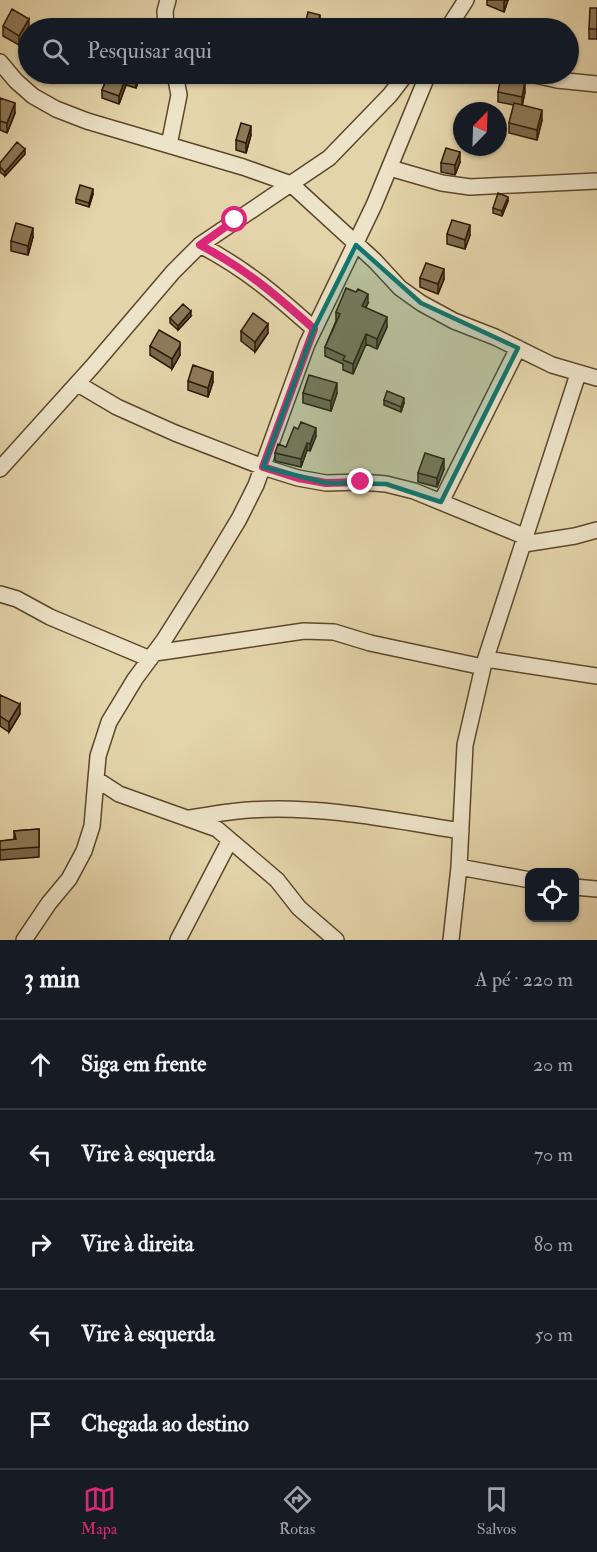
<!DOCTYPE html>
<html lang="pt">
<meta charset="utf-8">
<style>
body{margin:0;font-family:"IM FELL Double Pica",serif;background:#20242c;color:#f1f3f6}
.controls{position:absolute;right:18px;bottom:18px;display:grid;overflow:hidden;border-radius:12px;box-shadow:0 2px 4px #0004}
.controls button{width:54px;height:54px;display:grid;place-items:center;padding:0;border:0;border-bottom:2px solid #363941;background:#171b24;color:#f1f3f6;font:30px sans-serif}
.compass{position:absolute;left:453px;top:102px;width:54px;height:54px;border-radius:50%;background:#171b24;box-shadow:0 2px 4px #0004;rotate:23deg}
.stop{position:absolute;width:18px;height:18px;margin:-14px;border:4px solid #db2777;border-radius:50%;background:#fff}
.stop.end{background:#db2777;border-color:#fff;box-shadow:0 2px 6px #0008}
.list{margin:0;padding:0;list-style:none}
h2{display:flex;justify-content:space-between;align-items:center;height:78px;margin:0;padding:0 24px;font-size:26px}
h2 small{font-size:20px;font-weight:400;color:#9ea1a6}
.list li{display:grid;grid-template-columns:39px 1fr auto;gap:18px;align-items:center;box-sizing:border-box;height:90px;padding:0 24px;border-top:2px solid #363941}
.list b{display:block;font-size:22px;white-space:nowrap}
.list em{font-size:20px;font-style:normal;color:#9ea1a6}
.icon{flex:none;width:33px;height:33px;fill:none;stroke:currentColor;stroke-width:2;stroke-linecap:round;stroke-linejoin:round}
.map{position:relative;flex:none;width:597px;height:940px;overflow:hidden}
.search{position:absolute;background:#171b24;box-shadow:0 2px 4px #0004;left:18px;right:18px;top:18px;height:66px;display:flex;align-items:center;gap:15px;box-sizing:border-box;padding:0 21px;border-radius:33px;color:#9ea1a6;font-size:22px}
.sheet{height:528px;background:#171b24}
nav{display:flex;justify-content:space-around;align-items:center;box-sizing:border-box;height:84px;border-top:2px solid #363941;background:#171b24;font-size:16px;color:#9ea1a6}
nav a{display:grid;justify-items:center;gap:3px}
nav .on{color:#db2777}
.map>svg:first-child{display:block}
.lines{fill:none;stroke-linecap:round;stroke-linejoin:round}
.minor-casing{stroke:#5c472b;stroke-width:18}
.minor{stroke:#ede3c8;stroke-width:15}
.wall{fill:#79694d;stroke:#2e1801;stroke-width:1.5}
.shaded-wall{fill:#63553e;stroke:#2e1801;stroke-width:1.5}
.building{fill:#8d7a59;stroke:#2e1801;stroke-width:1.5}
.route{stroke:#db2777;stroke-width:8}
.marked{fill:#0f766e;fill-opacity:0.2;stroke:#0f766e;stroke-width:4.5;stroke-linejoin:round}
</style>
<div class="map">
<svg width="597" height="940" viewBox="0 0 597 940">
<rect width="100%" height="100%" fill="#e4d4aa"/>
<filter id="stains"><feTurbulence type="fractalNoise" baseFrequency=".00333" numOctaves="4"/><feColorMatrix values="0 0 0 0 .2 0 0 0 0 .09 0 0 0 0 .02 0 0 0 .5 -.17"/></filter>
<radialGradient id="worn" r=".72"><stop offset=".6" stop-color="#630" stop-opacity="0"/><stop offset="1" stop-color="#630" stop-opacity=".3"/></radialGradient>
<g class="lines">
<defs>
<path id="minor" d="M 166,28 L 165,11 L 168,0
M 448,28 L 466,0
M 0,62 L 16,81 L 33,96 L 56,109 L 87,121 L 243,167 L 291,184 L 375,261 L 400,288 L 421,303 L 454,321 L 495,337 L 552,365 L 597,378
M 531,74 L 557,80 L 597,84
M 169,145 L 179,95 L 175,74
M 390,168 L 442,183 L 470,187 L 597,181
M 200,245 C 246,269 276,295 314,329
M 78,384 L 117,407 L 175,433 L 263,467 L 298,478 L 326,483 L 361,482 L 386,484 L 414,491 L 526,537
M 0,469 L 92,367 L 173,272 L 200,245 L 329,158 L 390,95 L 406,74
M 441,502 L 518,348
M 524,544 L 575,536 L 597,530
M 0,594 L 17,599 L 50,617 L 150,659
M 155,653 L 304,631 L 334,632 L 370,643 L 483,667
M 486,659 L 597,676
M 96,779 L 119,794 L 217,829 L 277,880 L 299,908 L 336,940
M 190,818 C 209,815 230,811 249,810 C 320,805 392,820 461,831
M 459,867 L 530,880
M 574,887 L 597,889
M 24,940 L 49,903 L 69,879 L 84,851 L 92,826 L 98,756 L 109,722 L 135,679 L 164,640 L 207,572 L 239,519 L 256,485 L 307,344 L 374,205 L 428,74
M 178,940 L 230,840
M 451,940 L 459,867 L 465,745 L 483,667 L 578,374"/>
</defs>
<!-- minor casing -->
<use href="#minor" class="minor-casing"/>
<!-- minor -->
<use href="#minor" class="minor"/>
</g>
<!-- wall -->
<path class="wall" d="M 487,0 L 508,0 L 504,12 L 487,5 Z
M 597,8 L 597,39 L 589,39 L 589,29 Z
M 3,26 L 29,28 L 19,45 L 3,36 Z
M 109,74 L 141,74 L 136,88 L 126,85 L 119,104 L 102,98 L 102,90 Z
M 342,74 L 365,74 L 361,83 L 342,75 Z
M 498,92 L 525,92 L 522,105 L 542,120 L 537,140 L 509,133 L 509,123 L 514,105 L 498,102 Z
M 0,98 L 15,113 L 7,133 L 0,130 Z
M 251,135 L 246,153 L 236,150 L 236,140 Z
M 25,154 L 5,176 L 0,172 L 0,163 Z
M 460,162 L 455,175 L 441,172 L 441,163 Z
M 93,194 L 89,207 L 76,203 L 76,199 Z
M 508,201 L 502,216 L 493,213 L 493,208 Z
M 447,234 L 470,235 L 465,249 L 447,244 Z
M 33,237 L 28,255 L 11,251 L 11,241 Z
M 420,278 L 444,279 L 438,294 L 420,287 Z
M 368,303 L 365,308 L 387,327 L 377,349 L 366,344 L 353,374 L 343,370 L 343,364 L 325,356 L 325,347 L 336,321 L 336,312 Z
M 191,316 L 178,330 L 170,323 L 170,318 Z
M 241,331 L 268,333 L 255,352 L 241,341 Z
M 150,346 L 180,355 L 172,369 L 150,355 Z
M 188,381 L 213,382 L 208,397 L 188,390 Z
M 303,393 L 337,393 L 331,411 L 303,403 Z
M 384,400 L 404,403 L 401,412 L 384,405 Z
M 316,436 L 310,451 L 307,450 L 301,467 L 275,461 L 275,453 L 286,447 Z
M 444,469 L 437,487 L 418,482 L 418,473 Z
M 0,695 L 20,714 L 9,732 L 0,726 Z
M 39,829 L 39,857 L 0,860 L 0,841 L 14,840 L 14,831 Z"/>
<!-- shaded-wall -->
<path class="shaded-wall" d="M 505,0 L 508,0 L 504,12 L 504,2 Z
M 320,15 L 320,25 L 319,28 L 317,28 Z
M 29,19 L 29,28 L 19,45 L 19,36 Z
M 138,74 L 141,74 L 136,88 L 136,80 Z
M 361,74 L 365,74 L 361,83 Z
M 126,77 L 126,85 L 119,104 L 119,96 Z
M 525,82 L 525,92 L 522,107 L 522,97 Z
M 15,103 L 15,113 L 7,133 L 7,123 Z
M 542,110 L 542,120 L 537,140 L 537,130 Z
M 251,126 L 251,135 L 246,153 L 246,143 Z
M 25,149 L 25,154 L 5,176 L 5,172 Z
M 460,152 L 460,162 L 455,175 L 455,165 Z
M 93,189 L 93,194 L 89,207 L 89,203 Z
M 508,197 L 508,201 L 502,216 L 502,211 Z
M 470,225 L 470,235 L 465,249 L 465,240 Z
M 33,228 L 33,237 L 28,255 L 28,246 Z
M 444,269 L 444,279 L 438,294 L 438,284 Z
M 368,294 L 368,303 L 362,316 L 362,306 Z
M 191,311 L 191,316 L 178,330 L 178,326 Z
M 387,317 L 387,327 L 377,349 L 377,339 Z
M 268,324 L 268,333 L 255,352 L 255,342 Z
M 366,334 L 366,344 L 353,374 L 353,364 Z
M 180,346 L 180,355 L 172,369 L 172,359 Z
M 213,372 L 213,382 L 208,397 L 208,388 Z
M 337,383 L 337,393 L 331,411 L 331,401 Z
M 404,398 L 404,403 L 401,412 L 401,407 Z
M 316,428 L 316,436 L 310,451 L 310,444 Z
M 307,443 L 307,450 L 301,467 L 301,459 Z
M 444,459 L 444,469 L 437,487 L 437,478 Z
M 20,704 L 20,714 L 9,732 L 9,722 Z"/>
<!-- building -->
<path class="building" d="M 590,8 L 597,8 L 597,29 L 589,29 Z
M 12,9 L 29,19 L 19,36 L 3,26 Z
M 308,12 L 320,15 L 317,28 L 304,28 Z
M 109,74 L 138,74 L 136,80 L 126,77 L 119,96 L 102,90 Z
M 501,77 L 525,82 L 522,97 L 498,92 Z
M 0,98 L 15,103 L 7,123 L 0,121 Z
M 514,103 L 542,110 L 537,130 L 509,123 Z
M 241,123 L 251,126 L 246,143 L 236,140 Z
M 17,142 L 25,149 L 5,172 L 0,167 L 0,163 Z
M 446,148 L 460,152 L 455,165 L 441,163 Z
M 80,185 L 93,189 L 89,203 L 76,199 Z
M 498,193 L 508,197 L 502,211 L 493,208 Z
M 452,220 L 470,225 L 465,240 L 447,234 Z
M 16,223 L 33,228 L 28,246 L 11,241 Z
M 426,263 L 444,269 L 438,284 L 420,278 Z
M 346,288 L 356,292 L 358,289 L 368,294 L 362,306 L 387,317 L 377,339 L 366,334 L 353,364 L 343,360 L 345,356 L 325,347 L 340,314 L 336,312 Z
M 183,304 L 191,311 L 178,326 L 170,318 Z
M 253,313 L 268,324 L 255,342 L 241,331 Z
M 159,330 L 180,342 L 180,346 L 172,359 L 150,346 Z
M 193,365 L 213,372 L 208,388 L 188,381 Z
M 309,375 L 337,383 L 331,401 L 303,393 Z
M 387,391 L 404,398 L 401,407 L 384,400 Z
M 301,422 L 316,428 L 310,444 L 307,443 L 301,459 L 275,453 L 278,444 L 286,447 L 294,427 L 298,429 Z
M 425,453 L 444,459 L 437,478 L 418,473 Z
M 0,695 L 20,704 L 9,722 L 0,716 Z
M 39,829 L 39,847 L 0,850 L 0,841 L 16,839 L 14,831 Z"/>
<g class="lines">
<!-- route -->
<path class="route" d="M 235,220 L 200,245 C 246,269 276,295 314,329 L 263,467 L 298,478 L 326,483 L 361,482"/>
</g>
<!-- marked area -->
<path class="marked" d="M 356,245 L 421,303 L 518,348 L 441,502 L 386,484 L 326,483 L 263,467 L 314,329 Z"/>
<rect width="100%" height="100%" filter="url(#stains)"/>
<rect width="100%" height="100%" fill="url(#worn)"/>
</svg>
<div class="controls">
<button><svg class="icon" aria-label="locate" viewBox="0 0 24 24"><circle cx="12" cy="12" r="6"/><path d="M12 2v4M12 18v4M2 12h4M18 12h4"/></svg></button>
</div>
<svg class="compass" viewBox="-18 -18 36 36"><path d="M0-13l5 13h-10z" fill="#e53935"/><path d="M0 13l5-13h-10z" fill="#9ea1a6"/></svg>
<div class="stop" style="left:235px;top:220px"></div>
<div class="stop end" style="left:361px;top:482px"></div>
<div class="search"><svg class="icon" aria-label="search" viewBox="0 0 24 24"><circle cx="10" cy="10" r="6"/><path d="M15 15l6 6"/></svg>Pesquisar aqui</div>
</div>
<section class="sheet">
<h2>3 min<small>A pé · 220 m</small></h2>
<ul class="list">
<li><svg class="icon" aria-label="ahead" viewBox="0 0 24 24"><path d="M12 20V5M6 11l6-6 6 6"/></svg><div><b>Siga em frente</b></div><em>20 m</em></li>
<li><svg class="icon" aria-label="left" viewBox="0 0 24 24"><path d="M17 20v-9H6M10 6l-5 5 5 5"/></svg><div><b>Vire à esquerda</b></div><em>70 m</em></li>
<li><svg class="icon" aria-label="right" viewBox="0 0 24 24"><path d="M7 20v-9h11M14 6l5 5-5 5"/></svg><div><b>Vire à direita</b></div><em>80 m</em></li>
<li><svg class="icon" aria-label="left" viewBox="0 0 24 24"><path d="M17 20v-9H6M10 6l-5 5 5 5"/></svg><div><b>Vire à esquerda</b></div><em>50 m</em></li>
<li><svg class="icon" aria-label="arrive" viewBox="0 0 24 24"><path d="M6 21V4h12l-3 4 3 4H6"/></svg><div><b>Chegada ao destino</b></div></li>
</ul>
</section>
<nav>
<a class="on"><svg class="icon" aria-label="map" viewBox="0 0 24 24"><path d="M3 6l6-2 6 2 6-2v14l-6 2-6-2-6 2zM9 4v14M15 6v14"/></svg>Mapa</a>
<a><svg class="icon" aria-label="directions" viewBox="0 0 24 24"><path d="M12 3l9 9-9 9-9-9zM9 14v-3h6M13 9l2 2-2 2"/></svg>Rotas</a>
<a><svg class="icon" aria-label="saved" viewBox="0 0 24 24"><path d="M7 4h10v16l-5-4-5 4z"/></svg>Salvos</a>
</nav>
